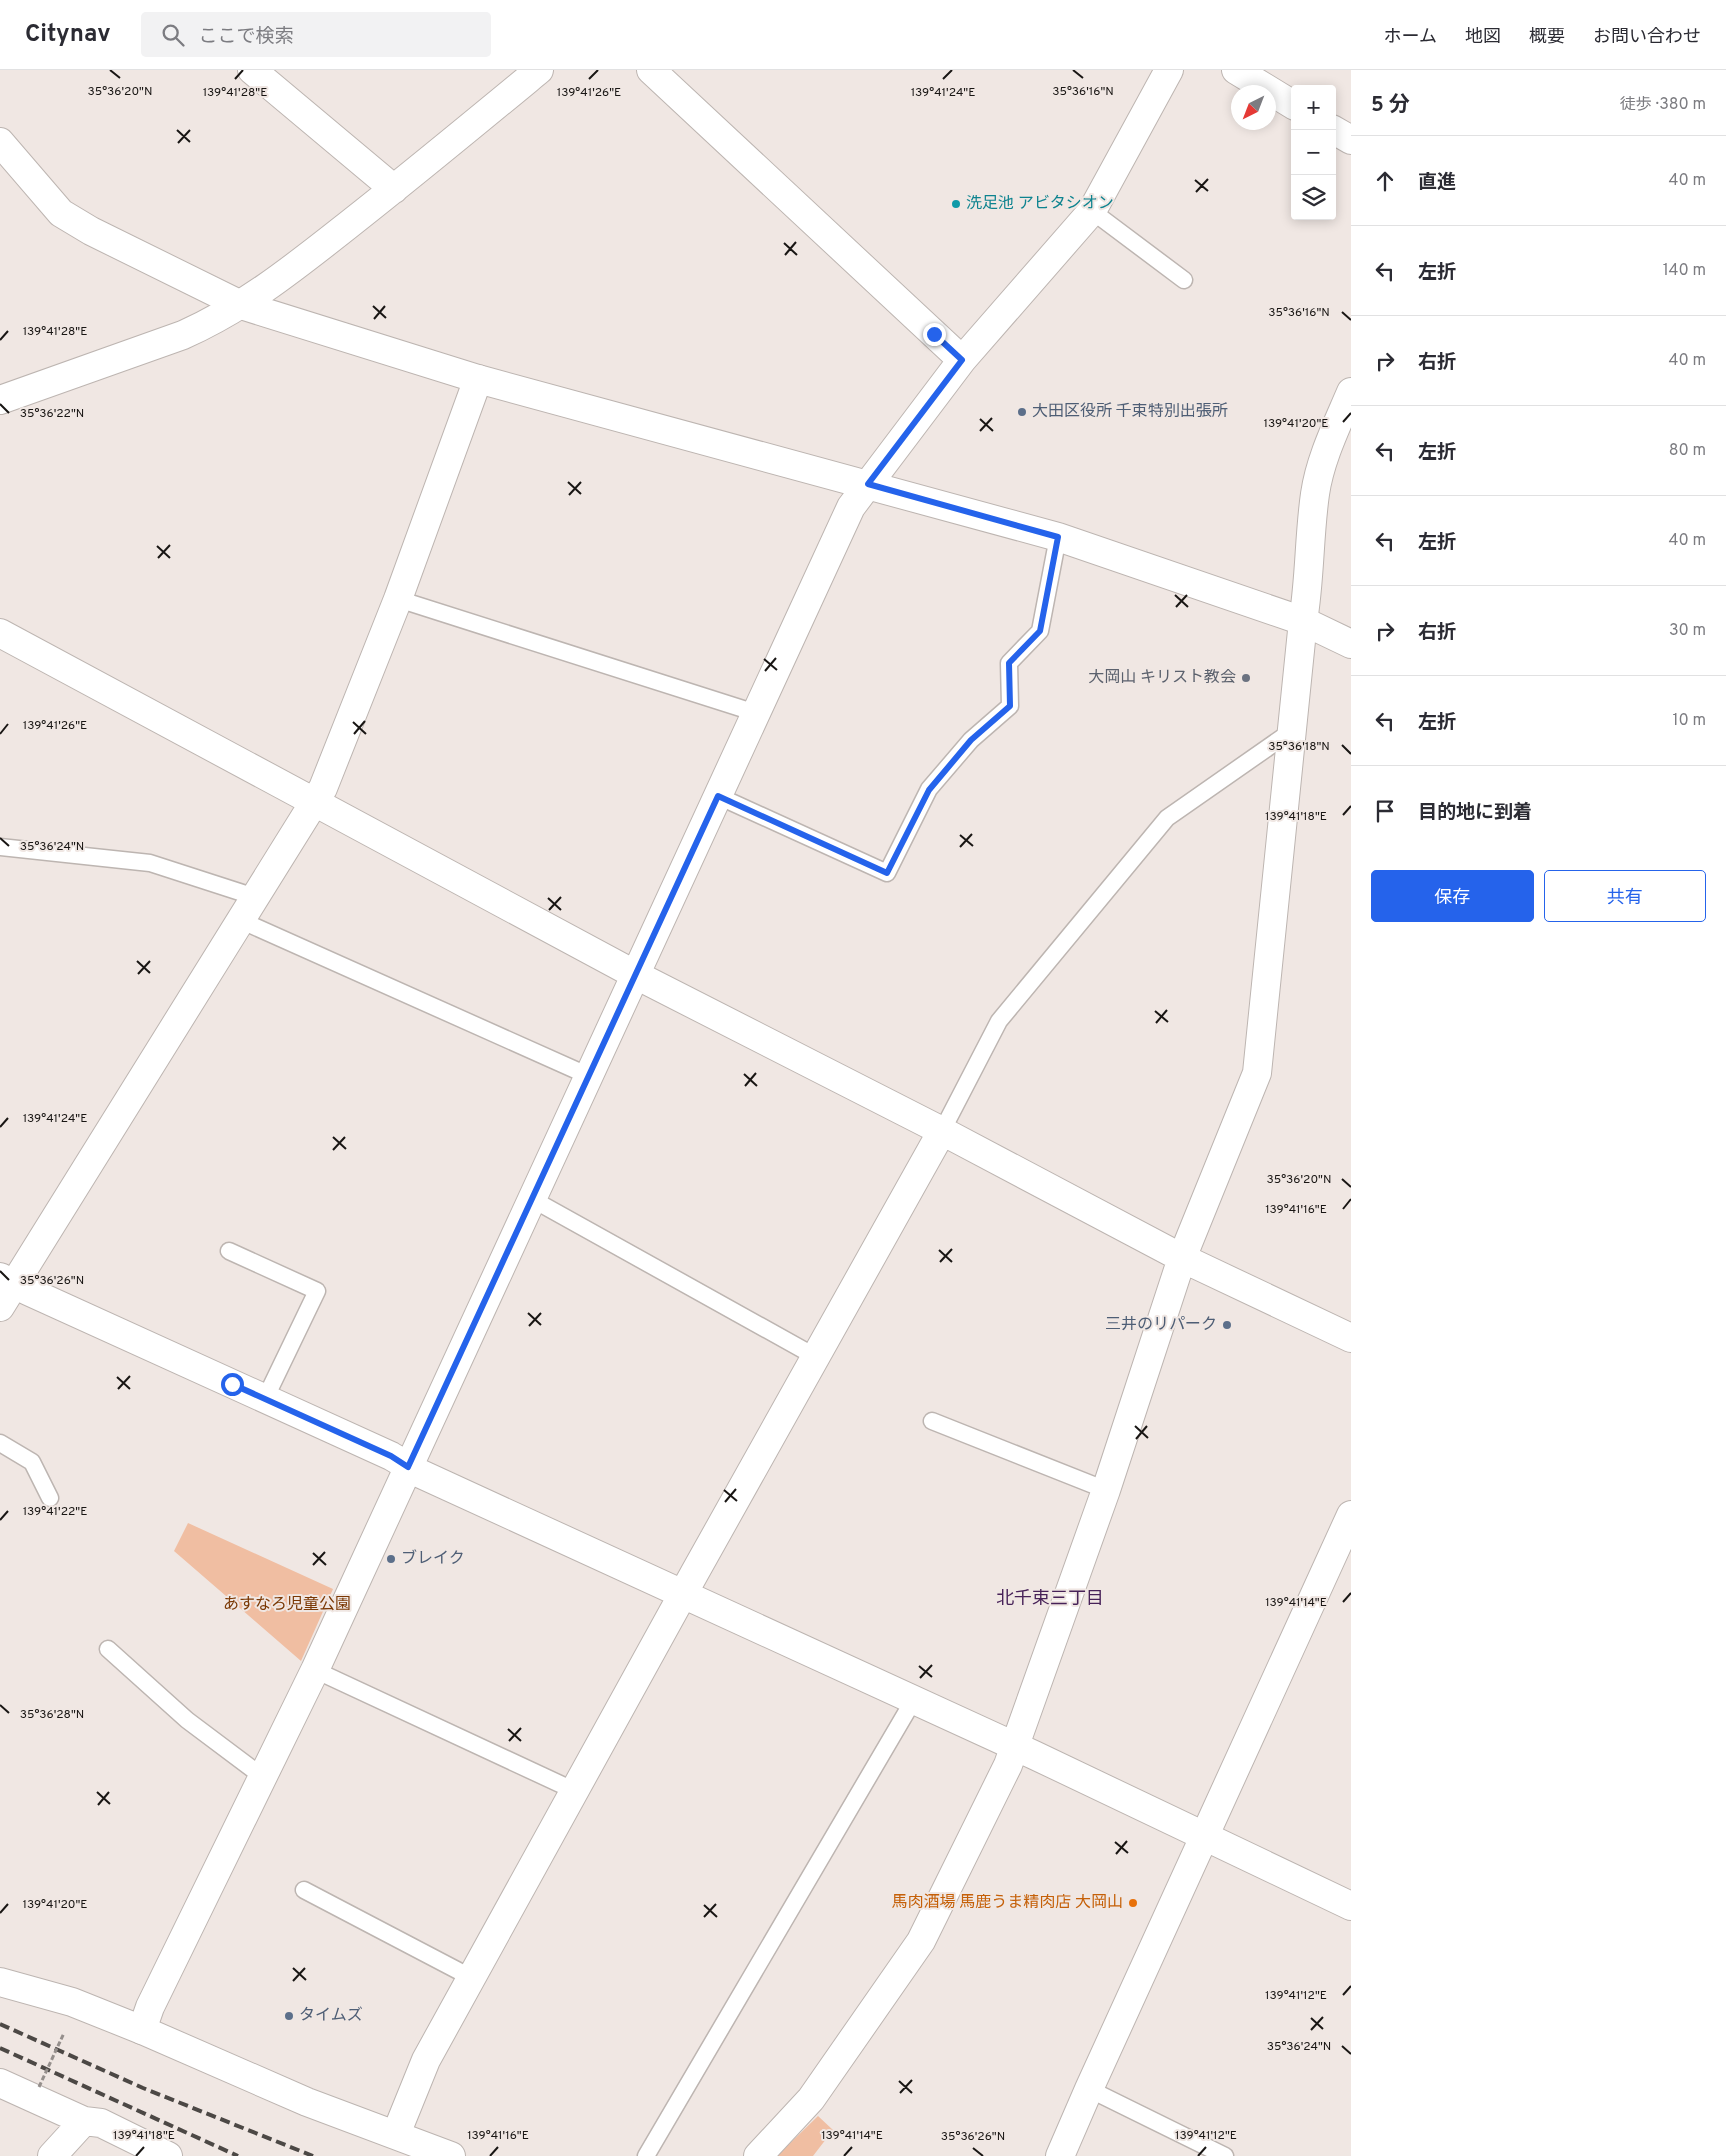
<!DOCTYPE html>
<html lang="ja">
<meta charset="utf-8">
<style>
body{margin:0;font-family:Overpass,"Noto Sans JP",sans-serif;background:#f2f2f3;color:#2b2b33}
.controls{position:absolute;right:15px;top:15px;display:grid;overflow:hidden;border-radius:5px;box-shadow:0 2px 12px #0003}
.controls button{width:45px;height:45px;display:grid;place-items:center;padding:0;border:0;border-bottom:1px solid #e1e1e2;background:#fff;color:#2b2b33;font:25px sans-serif}
.compass{position:absolute;left:1231px;top:15px;width:45px;height:45px;border-radius:50%;background:#fff;box-shadow:0 2px 12px #0003;rotate:222deg}
.stop{position:absolute;width:15px;height:15px;margin:-11px;border:4px solid #2563eb;border-radius:50%;background:#fff}
.stop.end{background:#2563eb;border-color:#fff;box-shadow:0 1px 5px #0008}
.list{margin:0;padding:0;list-style:none}
h2{display:flex;justify-content:space-between;align-items:center;height:65px;margin:0;padding:0 20px;font-size:21px}
h2 small{font-size:16px;font-weight:400;color:#7c7c81}
.list li{display:grid;grid-template-columns:32px 1fr auto;gap:15px;align-items:center;box-sizing:border-box;height:90px;padding:0 20px;border-top:1px solid #e1e1e2}
.list b{display:block;font-size:19px;white-space:nowrap}
.list em{font-size:16px;font-style:normal;color:#7c7c81}
.actions{display:flex;gap:10px;padding:15px 20px}
.actions a{flex:1;padding:11px 0;border:1px solid #2563eb;border-radius:5px;text-align:center;font-size:18px;color:#2563eb}
.actions .main{background:#2563eb;color:#fff}
.icon{flex:none;width:28px;height:28px;fill:none;stroke:currentColor;stroke-width:2;stroke-linecap:round;stroke-linejoin:round}
.map{position:relative;flex:none;width:1351px;height:2086px;overflow:hidden}
header{display:flex;align-items:center;gap:30px;box-sizing:border-box;height:70px;padding:0 25px;background:#fff;border-bottom:1px solid #e1e1e2}
header strong{font-size:24px}
nav{display:flex;gap:28px;margin-inline-start:auto;font-size:18px}
.search{width:350px;height:45px;background:#f2f2f3;display:flex;align-items:center;gap:12px;box-sizing:border-box;padding:0 18px;border-radius:5px;color:#7c7c81;font-size:19px}
main{display:flex}
aside{flex:1;background:#fff}
.map>svg:first-child{display:block}
.green{fill:#f0bea2}
.lines{fill:none;stroke-linecap:round;stroke-linejoin:round}
.lane-casing{stroke:#bdb5b1;stroke-width:19}
.street-casing{stroke:#bdb5b1;stroke-width:30}
.secondary-casing{stroke:#bdb5b1;stroke-width:30}
.lane{stroke:#fff;stroke-width:16}
.street{stroke:#fff;stroke-width:28}
.secondary{stroke:#fff;stroke-width:28}
.rail{stroke:#4c4845;stroke-width:4;stroke-dasharray:10 5;stroke-linecap:butt}
.path-bridge{stroke:#958f8c;stroke-width:3;stroke-dasharray:5 2.5;stroke-linecap:butt}
.route{stroke:#2563eb;stroke-width:6}
.ticks{fill:none;stroke:#191614;stroke-width:2}
.culture-dot{fill:#0f9aa8;stroke:#f0e7e3;stroke-width:2}
.service-dot{fill:#5c6f8a;stroke:#f0e7e3;stroke-width:2}
.worship-dot{fill:#6b7280;stroke:#f0e7e3;stroke-width:2}
.food-dot{fill:#e8710a;stroke:#f0e7e3;stroke-width:2}
.labels{text-anchor:middle;dominant-baseline:central;stroke-width:4;stroke-linejoin:round;paint-order:stroke}
.culture-label{font-size:16px;fill:#0d838f;stroke:#f0e7e3;text-anchor:start}
.service-label{font-size:16px;fill:#4e5e75;stroke:#f0e7e3;text-anchor:start}
.worship-label{font-size:16px;fill:#5b616d;stroke:#f0e7e3;text-anchor:end}
.park-label{font-size:16px;fill:#7a3804;stroke:#f0e7e3}
.food-label{font-size:16px;fill:#c56008;stroke:#f0e7e3;text-anchor:end}
.neighbourhood-label{font-size:18px;fill:#472258;stroke:#f0e7e3}
.ticks-label{font-size:12px;text-anchor:middle;fill:#191614;stroke:#f0e7e3;stroke-width:4;stroke-linejoin:round;paint-order:stroke}
</style>
<header>
<strong>Citynav</strong>
<div class="search"><svg class="icon" aria-label="search" viewBox="0 0 24 24"><circle cx="10" cy="10" r="6"/><path d="M15 15l6 6"/></svg>ここで検索</div>
<nav><a>ホーム</a><a>地図</a><a>概要</a><a>お問い合わせ</a></nav>
</header>
<main>
<div class="map">
<svg width="1351" height="2086" viewBox="0 0 1351 2086">
<rect width="100%" height="100%" fill="#f0e7e3"/>
<!-- green -->
<path class="green" d="M 188,1453 L 333,1519 L 301,1591 L 174,1481 Z
M 818,2046 L 833,2060 L 813,2086 L 777,2086 Z"/>
<g class="lines">
<defs>
<path id="lane" d="M 1092,141 L 1184,210
M 398,529 L 756,643
M 718,726 L 887,803 L 929,719 L 971,670 L 1010,636 L 1009,593 L 1040,561 L 1058,467
M 0,777 L 150,793 L 255,827
M 240,850 L 589,1006
M 942,1061 L 999,951 L 1167,748 L 1293,660
M 532,1129 L 816,1287
M 229,1181 L 317,1221 L 265,1329
M 932,1351 L 1106,1420
M 0,1373 L 32,1392 L 50,1428
M 108,1579 L 187,1650 L 263,1707
M 315,1600 L 575,1721
M 304,1820 L 472,1908
M 1089,2019 L 1225,2086
M 646,2086 L 913,1631"/>
<path id="street" d="M 252,0 L 394,119
M 651,0 L 962,290
M 1236,0 L 1295,36
M 1332,59 L 1351,70
M 0,330 L 183,265 C 244,238 295,197 347,156 C 412,105 476,52 539,0
M 0,563 L 636,905 L 942,1061 L 1182,1188 L 1351,1268
M 0,1207 L 28,1221 L 391,1386 L 421,1404 L 1034,1685 L 1351,1836
M 0,1237 L 323,718 L 398,529 L 478,309
M 142,1960 L 150,1937 L 315,1600 L 851,437 L 962,290 L 1092,141 L 1169,0
M 0,2013 L 84,2051 L 101,2053 L 168,2086
M 396,2064 L 426,1990 L 694,1504 L 942,1061
M 52,2086 L 84,2051
M 758,2086 L 811,2029 L 921,1871 L 1008,1695 L 1106,1420 L 1182,1188 L 1257,1003 L 1303,551 C 1310,509 1309,466 1315,424 C 1320,389 1337,355 1351,322"/>
<path id="secondary" d="M 0,72 L 61,143 L 91,161 L 241,235 L 478,309 L 1058,467 L 1303,551 L 1351,574
M 0,1912 L 72,1932 L 142,1960 L 307,2032 L 451,2086
M 1060,2086 L 1089,2019 L 1351,1445"/>
</defs>
<!-- lane casing -->
<use href="#lane" class="lane-casing"/>
<!-- street casing -->
<use href="#street" class="street-casing"/>
<!-- secondary casing -->
<use href="#secondary" class="secondary-casing"/>
<!-- lane -->
<use href="#lane" class="lane"/>
<!-- street -->
<use href="#street" class="street"/>
<!-- secondary -->
<use href="#secondary" class="secondary"/>
<!-- rail -->
<path class="rail" d="M 0,1954 L 143,2018 L 313,2086
M 0,1978 L 238,2086"/>
<!-- path-bridge -->
<path class="path-bridge" d="M 39,2017 L 64,1963"/>
</g>
<g class="lines">
<!-- route -->
<path class="route" d="M 232,1314 L 391,1386 L 408,1397 L 718,726 L 887,803 L 929,720 L 971,670 L 1010,636 L 1009,593 L 1040,561 L 1058,467 L 868,414 L 962,290 L 934,264"/>
</g>
<!-- ticks -->
<path class="ticks" d="M 110,0 L 120,8M 1073,0 L 1083,8M 235,9 L 243,0M 589,9 L 598,0M 943,9 L 952,0M 177,60 L 190,72M 178,73 L 190,60M 1195,110 L 1208,121M 1196,122 L 1208,109M 784,173 L 797,185M 785,185 L 796,172M 373,236 L 386,248M 1342,242 L 1351,250M 374,249 L 385,236M 0,270 L 8,261M 0,334 L 9,343M 980,349 L 993,361M 1343,352 L 1351,343M 980,361 L 992,348M 568,412 L 581,424M 569,425 L 581,412M 157,476 L 170,488M 158,488 L 170,475M 1175,525 L 1188,537M 1176,537 L 1187,525M 764,589 L 777,600M 765,601 L 776,588M 353,652 L 366,664M 0,664 L 8,654M 354,664 L 365,651M 1342,675 L 1351,684M 1343,745 L 1351,736M 960,765 L 973,776M 0,768 L 9,776M 960,777 L 972,764M 548,828 L 561,840M 549,840 L 561,827M 137,891 L 150,903M 138,904 L 150,891M 1155,941 L 1168,952M 1156,953 L 1167,940M 744,1004 L 757,1016M 745,1016 L 756,1003M 0,1057 L 8,1048M 333,1067 L 346,1079M 333,1080 L 345,1067M 1342,1109 L 1351,1117M 1343,1139 L 1351,1129M 939,1180 L 952,1192M 940,1192 L 952,1179M 0,1201 L 9,1210M 528,1243 L 541,1255M 529,1256 L 541,1243M 117,1307 L 130,1319M 118,1319 L 130,1306M 1135,1356 L 1148,1368M 1136,1369 L 1147,1356M 724,1420 L 737,1431M 725,1432 L 736,1419M 0,1450 L 8,1441M 313,1483 L 326,1495M 313,1495 L 325,1482M 1343,1532 L 1351,1523M 919,1596 L 932,1607M 920,1608 L 932,1595M 0,1635 L 9,1643M 508,1659 L 521,1671M 509,1671 L 521,1658M 97,1722 L 110,1734M 98,1735 L 109,1722M 1115,1772 L 1128,1783M 1116,1784 L 1127,1771M 704,1835 L 717,1847M 0,1843 L 8,1834M 704,1847 L 716,1834M 293,1898 L 306,1910M 293,1911 L 305,1898M 1343,1925 L 1351,1916M 1311,1948 L 1323,1959M 1311,1960 L 1323,1947M 1342,1976 L 1351,1984M 899,2011 L 912,2023M 900,2023 L 912,2010M 973,2078 L 983,2086M 136,2086 L 144,2077M 490,2086 L 498,2077M 844,2086 L 852,2077M 1198,2086 L 1206,2077"/>
<!-- markers -->
<circle class="culture-dot" cx="956" cy="134" r="5"/>
<g class="service-dot">
<circle cx="1022" cy="342" r="5"/>
<circle cx="1227" cy="1255" r="5"/>
<circle cx="391" cy="1489" r="5"/>
<circle cx="289" cy="1946" r="5"/>
</g>
<circle class="worship-dot" cx="1246" cy="608" r="5"/>
<circle class="food-dot" cx="1133" cy="1833" r="5"/>
<g class="labels">
<!-- culture labels -->
<g class="culture-label">
<text x="966" y="134">洗足池 アビタシオン</text>
</g>
<!-- service labels -->
<g class="service-label">
<text x="1032" y="342">大田区役所 千束特別出張所</text>
<text x="1217" y="1255" text-anchor="end">三井のリパーク</text>
<text x="401" y="1489">ブレイク</text>
<text x="299" y="1946">タイムズ</text>
</g>
<!-- worship labels -->
<g class="worship-label">
<text x="1236" y="608">大岡山 キリスト教会</text>
</g>
<!-- park labels -->
<g class="park-label">
<text x="287" y="1535">あすなろ児童公園</text>
</g>
<!-- food labels -->
<g class="food-label">
<text x="1123" y="1833">馬肉酒場 馬鹿うま精肉店 大岡山</text>
</g>
<!-- neighbourhood labels -->
<g class="neighbourhood-label">
<text x="1050" y="1529">北千束三丁目</text>
</g>
</g>
<g class="ticks-label">
<text x="120" y="25">35°36'20"N</text>
<text x="1083" y="25">35°36'16"N</text>
<text x="235" y="26">139°41'28"E</text>
<text x="589" y="26">139°41'26"E</text>
<text x="943" y="26">139°41'24"E</text>
<text x="1299" y="246">35°36'16"N</text>
<text x="55" y="265">139°41'28"E</text>
<text x="52" y="347">35°36'22"N</text>
<text x="1296" y="357">139°41'20"E</text>
<text x="55" y="659">139°41'26"E</text>
<text x="1299" y="680">35°36'18"N</text>
<text x="1296" y="750">139°41'18"E</text>
<text x="52" y="780">35°36'24"N</text>
<text x="55" y="1052">139°41'24"E</text>
<text x="1299" y="1113">35°36'20"N</text>
<text x="1296" y="1143">139°41'16"E</text>
<text x="52" y="1214">35°36'26"N</text>
<text x="55" y="1445">139°41'22"E</text>
<text x="1296" y="1536">139°41'14"E</text>
<text x="52" y="1648">35°36'28"N</text>
<text x="55" y="1838">139°41'20"E</text>
<text x="1296" y="1929">139°41'12"E</text>
<text x="1299" y="1980">35°36'24"N</text>
<text x="144" y="2069">139°41'18"E</text>
<text x="498" y="2069">139°41'16"E</text>
<text x="852" y="2069">139°41'14"E</text>
<text x="1206" y="2069">139°41'12"E</text>
<text x="973" y="2070">35°36'26"N</text>
</g>
</svg>
<div class="controls">
<button>+</button>
<button>−</button>
<button><svg class="icon" aria-label="layers" viewBox="0 0 24 24"><path d="M12 4l9 5-9 5-9-5zM3 14l9 5 9-5"/></svg></button>
</div>
<svg class="compass" viewBox="-18 -18 36 36"><path d="M0-13l5 13h-10z" fill="#e53935"/><path d="M0 13l5-13h-10z" fill="#7c7c81"/></svg>
<div class="stop" style="left:232px;top:1314px"></div>
<div class="stop end" style="left:934px;top:264px"></div>
</div>
<aside>
<h2>5 分<small>徒歩 · 380 m</small></h2>
<ul class="list">
<li><svg class="icon" aria-label="ahead" viewBox="0 0 24 24"><path d="M12 20V5M6 11l6-6 6 6"/></svg><div><b>直進</b></div><em>40 m</em></li>
<li><svg class="icon" aria-label="left" viewBox="0 0 24 24"><path d="M17 20v-9H6M10 6l-5 5 5 5"/></svg><div><b>左折</b></div><em>140 m</em></li>
<li><svg class="icon" aria-label="right" viewBox="0 0 24 24"><path d="M7 20v-9h11M14 6l5 5-5 5"/></svg><div><b>右折</b></div><em>40 m</em></li>
<li><svg class="icon" aria-label="left" viewBox="0 0 24 24"><path d="M17 20v-9H6M10 6l-5 5 5 5"/></svg><div><b>左折</b></div><em>80 m</em></li>
<li><svg class="icon" aria-label="left" viewBox="0 0 24 24"><path d="M17 20v-9H6M10 6l-5 5 5 5"/></svg><div><b>左折</b></div><em>40 m</em></li>
<li><svg class="icon" aria-label="right" viewBox="0 0 24 24"><path d="M7 20v-9h11M14 6l5 5-5 5"/></svg><div><b>右折</b></div><em>30 m</em></li>
<li><svg class="icon" aria-label="left" viewBox="0 0 24 24"><path d="M17 20v-9H6M10 6l-5 5 5 5"/></svg><div><b>左折</b></div><em>10 m</em></li>
<li><svg class="icon" aria-label="arrive" viewBox="0 0 24 24"><path d="M6 21V4h12l-3 4 3 4H6"/></svg><div><b>目的地に到着</b></div></li>
</ul>
<div class="actions"><a class="main">保存</a><a>共有</a></div>
</aside>
</main>
